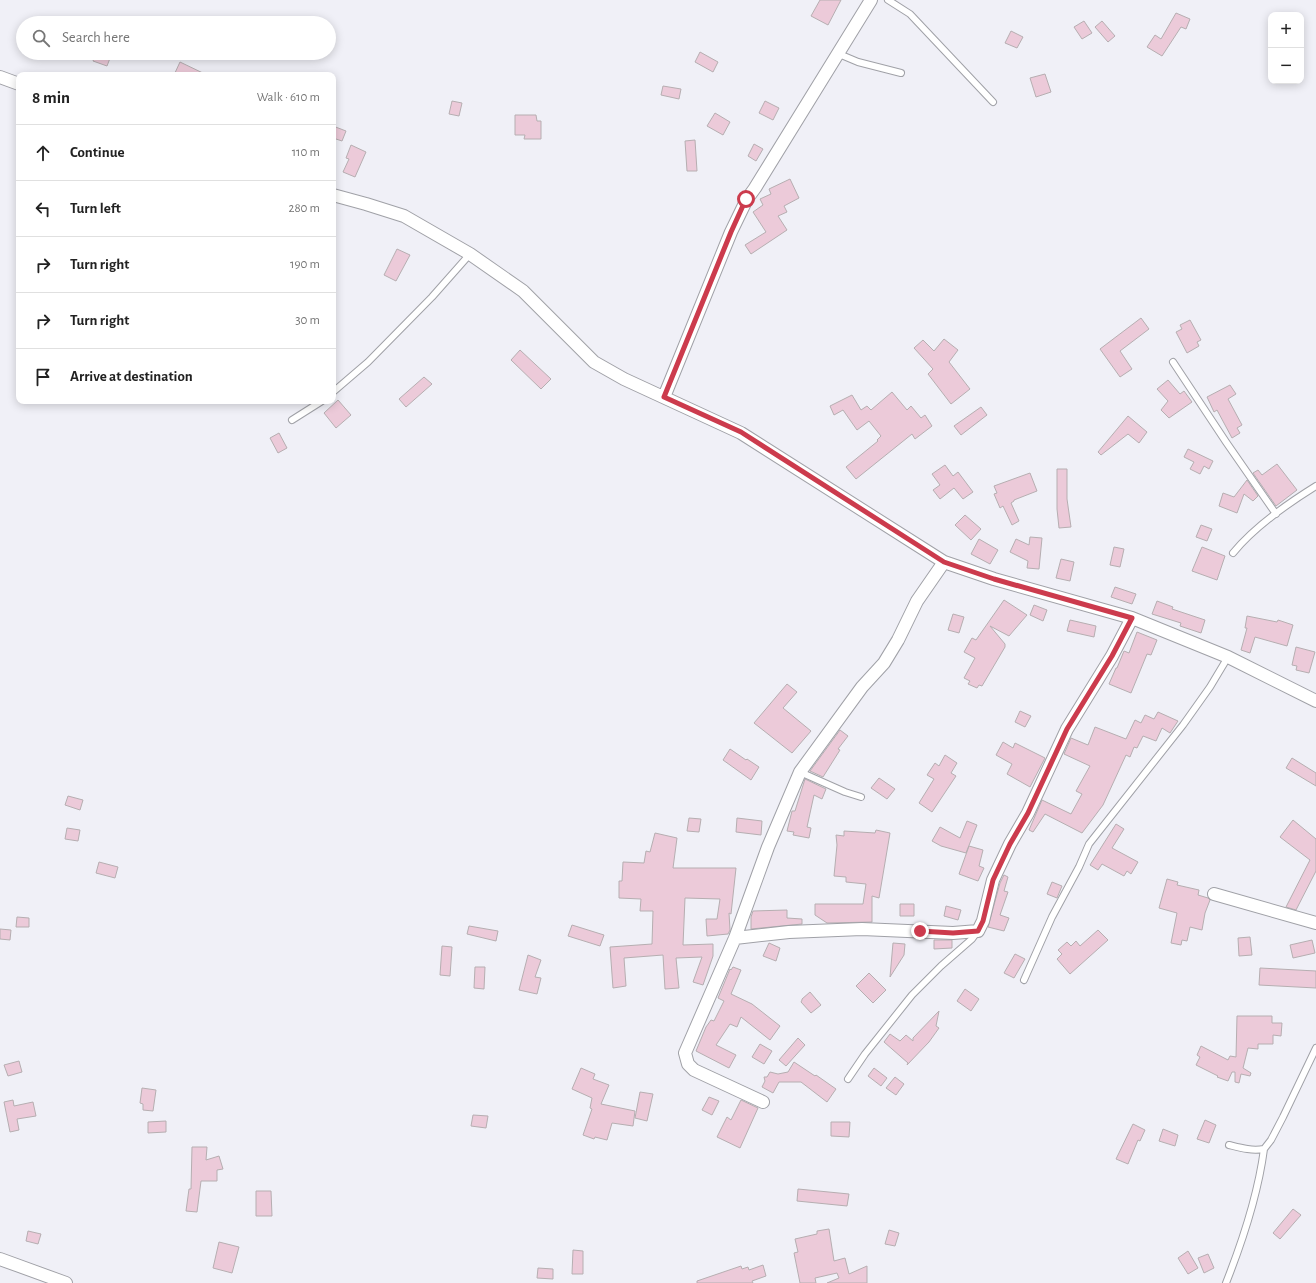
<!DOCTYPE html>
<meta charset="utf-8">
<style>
body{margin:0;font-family:"Alegreya Sans",sans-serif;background:#f6f6f6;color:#222}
.controls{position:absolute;right:12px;top:12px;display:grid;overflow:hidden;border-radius:8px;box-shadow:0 2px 10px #0003}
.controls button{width:36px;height:36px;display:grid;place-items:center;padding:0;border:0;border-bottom:1px solid #e0e0e0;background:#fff;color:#222;font:20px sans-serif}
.stop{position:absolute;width:12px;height:12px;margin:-9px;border:3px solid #cc3b4d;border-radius:50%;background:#fff}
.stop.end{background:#cc3b4d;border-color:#fff;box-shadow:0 1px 4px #0008}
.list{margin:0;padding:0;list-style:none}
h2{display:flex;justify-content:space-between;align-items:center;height:52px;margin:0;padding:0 16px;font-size:17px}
h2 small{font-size:13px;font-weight:400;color:#767676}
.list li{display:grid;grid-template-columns:26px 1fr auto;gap:12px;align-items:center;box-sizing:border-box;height:56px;padding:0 16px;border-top:1px solid #e0e0e0}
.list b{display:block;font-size:15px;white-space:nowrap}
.list em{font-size:13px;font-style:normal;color:#767676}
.icon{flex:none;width:22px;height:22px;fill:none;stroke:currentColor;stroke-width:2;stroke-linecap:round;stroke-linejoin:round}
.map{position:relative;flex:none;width:1316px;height:1283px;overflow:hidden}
.search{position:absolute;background:#fff;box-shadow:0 2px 10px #0003;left:16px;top:16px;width:320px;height:44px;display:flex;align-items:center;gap:10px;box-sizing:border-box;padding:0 14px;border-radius:22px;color:#767676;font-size:15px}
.panel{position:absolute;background:#fff;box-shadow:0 2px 10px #0003;left:16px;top:72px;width:320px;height:332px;border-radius:8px}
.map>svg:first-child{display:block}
.building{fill:#eccad9;stroke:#b6aeb1}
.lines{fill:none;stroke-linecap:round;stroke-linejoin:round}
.lane-casing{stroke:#a0a1a7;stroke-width:8}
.street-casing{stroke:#a0a1a7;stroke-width:14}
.lane{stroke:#fff;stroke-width:6}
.street{stroke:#fff;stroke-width:12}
.route{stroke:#cc3b4d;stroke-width:5}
</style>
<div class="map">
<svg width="1316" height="1283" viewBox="0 0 1316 1283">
<rect width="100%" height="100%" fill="#f0f0f7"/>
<!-- building -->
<path class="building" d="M 820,0 L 841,0 L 828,25 L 811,16 Z
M 1176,13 L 1190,19 L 1186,29 L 1181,27 L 1162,56 L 1147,47 L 1155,35 L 1161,39 Z
M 1084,21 L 1092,33 L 1082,39 L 1074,27 Z
M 1102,21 L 1115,36 L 1108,42 L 1095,27 Z
M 1011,31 L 1023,37 L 1017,48 L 1005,43 Z
M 700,52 L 718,62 L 713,72 L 695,62 Z
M 96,53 L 112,53 L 107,66 L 93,61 Z
M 180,62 L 207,75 L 174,75 Z
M 1045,74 L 1051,92 L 1036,97 L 1030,78 Z
M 663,86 L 681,89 L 679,99 L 661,95 Z
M 452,101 L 462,103 L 459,116 L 449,114 Z
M 765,101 L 779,108 L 773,120 L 759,113 Z
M 715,113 L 730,122 L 723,135 L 707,126 Z
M 515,115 L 536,115 L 537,121 L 541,121 L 541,139 L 524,139 L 525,135 L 515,135 Z
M 333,126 L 346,131 L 342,141 L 333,138 Z
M 695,140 L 697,171 L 687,171 L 685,141 Z
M 754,144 L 763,149 L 756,161 L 748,156 Z
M 351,145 L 366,152 L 355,177 L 343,172 L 349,159 L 346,158 Z
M 790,179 L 799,198 L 784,206 L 787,212 L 778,216 L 787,230 L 751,254 L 745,245 L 766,232 L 753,212 L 763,205 L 760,199 L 771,194 L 769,189 Z
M 397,249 L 410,255 L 396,281 L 384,275 Z
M 1141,318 L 1149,329 L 1120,351 L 1132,369 L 1120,377 L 1100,349 Z
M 1190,320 L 1201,340 L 1197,342 L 1199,346 L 1187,353 L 1176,332 L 1182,329 L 1180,325 Z
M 944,339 L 958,350 L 949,362 L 970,389 L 951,404 L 928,374 L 933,369 L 914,348 L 923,340 L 934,351 Z
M 520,350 L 551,379 L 541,389 L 511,360 Z
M 424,377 L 432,384 L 406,407 L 399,399 Z
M 1168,380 L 1180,394 L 1184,391 L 1192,402 L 1169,418 L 1161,410 L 1168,401 L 1157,389 Z
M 1230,385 L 1236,394 L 1228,399 L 1242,425 L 1237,428 L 1240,433 L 1232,438 L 1217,410 L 1214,412 L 1207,397 Z
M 892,392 L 907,410 L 911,406 L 921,418 L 925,415 L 932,426 L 915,439 L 912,434 L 856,479 L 846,467 L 878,441 L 877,440 L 881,436 L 869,421 L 857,430 L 843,410 L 834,415 L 830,406 L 852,395 L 861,410 L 867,406 L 871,410 Z
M 338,400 L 351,415 L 336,428 L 324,413 Z
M 981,407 L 987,415 L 961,435 L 954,426 Z
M 1128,416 L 1147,432 L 1139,443 L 1128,434 L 1101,455 L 1098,452 Z
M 279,433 L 287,448 L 278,453 L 270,438 Z
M 1188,449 L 1213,461 L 1209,469 L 1204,466 L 1200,474 L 1190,469 L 1194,462 L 1184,457 Z
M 1277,464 L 1297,490 L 1276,506 L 1253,473 L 1258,470 L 1262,475 Z
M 945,465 L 953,476 L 958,472 L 973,492 L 963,499 L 954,488 L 940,499 L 933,490 L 940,485 L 932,474 Z
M 1057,469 L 1067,469 L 1067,499 L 1071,527 L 1059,528 L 1057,509 Z
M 1030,473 L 1037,491 L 1014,500 L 1014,501 L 1011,503 L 1019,521 L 1012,525 L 1003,506 L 1000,508 L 994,494 L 997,493 L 994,486 Z
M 1247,480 L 1258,496 L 1253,501 L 1244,494 L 1237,513 L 1219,506 L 1223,493 L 1234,497 Z
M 965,515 L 981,529 L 971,540 L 955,525 Z
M 1201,525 L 1212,529 L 1207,541 L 1196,537 Z
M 1030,537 L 1042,538 L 1039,569 L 1027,568 L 1028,561 L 1010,552 L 1016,539 L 1029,545 Z
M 979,539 L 998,550 L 990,564 L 971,554 Z
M 1114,547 L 1124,549 L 1120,567 L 1110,565 Z
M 1202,547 L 1225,556 L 1217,580 L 1192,571 Z
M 1061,559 L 1074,562 L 1070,581 L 1056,578 Z
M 1115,587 L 1136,594 L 1132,604 L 1111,597 Z
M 1004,600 L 1027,615 L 1009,636 L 990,626 L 1005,644 L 1005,647 L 982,686 L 979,685 L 977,688 L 968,684 L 970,681 L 964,678 L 975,658 L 964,652 L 972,638 L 976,640 Z
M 1157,601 L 1173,607 L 1172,609 L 1205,620 L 1201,633 L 1180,626 L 1181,623 L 1152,614 Z
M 1034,605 L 1047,610 L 1043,621 L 1030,615 Z
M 953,614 L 964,617 L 959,633 L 948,630 Z
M 1247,616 L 1277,622 L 1278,620 L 1293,625 L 1287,646 L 1255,637 L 1250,653 L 1241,650 L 1247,628 L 1245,628 Z
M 1070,620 L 1096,626 L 1094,637 L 1067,631 Z
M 1137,632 L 1157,640 L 1151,655 L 1147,654 L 1131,693 L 1109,684 L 1116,668 L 1117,668 L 1124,651 L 1129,653 Z
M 1296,647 L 1315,652 L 1309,673 L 1296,670 L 1297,666 L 1292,665 Z
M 787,684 L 797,692 L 783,708 L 811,731 L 792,753 L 754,723 Z
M 1020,711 L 1031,716 L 1025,727 L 1015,722 Z
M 1158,712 L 1178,721 L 1170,733 L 1162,728 L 1156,741 L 1143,736 L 1137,748 L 1134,747 L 1130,757 L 1126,755 L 1103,805 L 1082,833 L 1045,814 L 1033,832 L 1029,830 L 1042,800 L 1071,814 L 1082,794 L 1076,791 L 1090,766 L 1064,754 L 1071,738 L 1088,745 L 1095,727 L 1126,739 L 1135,720 L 1141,723 L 1145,715 L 1154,719 Z
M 840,730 L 848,736 L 838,749 L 840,750 L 823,777 L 810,771 Z
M 1003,742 L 1013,748 L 1015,743 L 1045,758 L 1030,787 L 1007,774 L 1012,764 L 996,755 Z
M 730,749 L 746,760 L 747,759 L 759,767 L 751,780 L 723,760 Z
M 945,755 L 957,763 L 951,773 L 956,776 L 932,812 L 919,803 L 934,779 L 927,775 L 935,763 L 939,766 Z
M 1292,758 L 1316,773 L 1316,786 L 1286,768 Z
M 879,778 L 895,789 L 887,799 L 871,788 Z
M 805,779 L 826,789 L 822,799 L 814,795 L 807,827 L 811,828 L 809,838 L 793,835 L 794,832 L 787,831 L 792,811 L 795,811 Z
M 68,796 L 83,800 L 80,810 L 65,805 Z
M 689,818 L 701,819 L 699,832 L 687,831 Z
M 737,818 L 762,821 L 761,835 L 736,832 Z
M 1293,820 L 1316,839 L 1316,871 L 1296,910 L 1286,907 L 1310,860 L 1280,837 Z
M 967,821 L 977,825 L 966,853 L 941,846 L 932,841 L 940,827 L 960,838 Z
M 1116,824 L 1124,829 L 1112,848 L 1138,862 L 1131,874 L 1127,871 L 1124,876 L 1102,864 L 1098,870 L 1090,865 Z
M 67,828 L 80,830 L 78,841 L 65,839 Z
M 876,830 L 890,833 L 879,898 L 872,896 L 872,922 L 827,923 L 815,915 L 815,904 L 863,904 L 866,884 L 846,882 L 846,877 L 834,876 L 837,845 L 836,835 L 844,836 L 844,831 L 875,833 Z
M 655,833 L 677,838 L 673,868 L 736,868 L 731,914 L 729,913 L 730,930 L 728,934 L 707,936 L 706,919 L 717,919 L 720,899 L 685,898 L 683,945 L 713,944 L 713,956 L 703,985 L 693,982 L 702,957 L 676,958 L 679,988 L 665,989 L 663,955 L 624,958 L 626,986 L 613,988 L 610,947 L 652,944 L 653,911 L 640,911 L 641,899 L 619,898 L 619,881 L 622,881 L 623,862 L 644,863 L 646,851 L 650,852 Z
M 969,846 L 983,850 L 979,866 L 984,868 L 978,881 L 959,874 Z
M 99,862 L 118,867 L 115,878 L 96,873 Z
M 1004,875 L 1008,877 L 1004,891 L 1008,892 L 1000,915 L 1009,918 L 1004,931 L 988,927 L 1000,883 Z
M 1167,879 L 1178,882 L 1177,885 L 1199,890 L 1198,895 L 1208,898 L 1210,900 L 1205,913 L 1202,930 L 1190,927 L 1187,941 L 1182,940 L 1181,945 L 1171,943 L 1177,913 L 1159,908 Z
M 1052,882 L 1062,886 L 1057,898 L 1047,894 Z
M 900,904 L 914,904 L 914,916 L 900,916 Z
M 946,906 L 961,910 L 958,920 L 944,916 Z
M 787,910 L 787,918 L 802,919 L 802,924 L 751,929 L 751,917 L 753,911 Z
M 17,917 L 29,918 L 29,927 L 16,927 Z
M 572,925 L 604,935 L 600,946 L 568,936 Z
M 469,926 L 498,931 L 496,941 L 467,934 Z
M 0,929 L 11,930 L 10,940 L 0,939 Z
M 1098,930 L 1108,940 L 1070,974 L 1057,959 L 1062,954 L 1058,950 L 1067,942 L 1071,946 L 1076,941 L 1080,946 Z
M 1250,937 L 1252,955 L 1239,956 L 1238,938 Z
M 934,940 L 952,940 L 952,948 L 934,949 Z
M 1312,940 L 1315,953 L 1293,958 L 1290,945 Z
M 769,943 L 780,948 L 776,961 L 763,956 Z
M 893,943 L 905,944 L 904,955 L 890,977 Z
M 442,946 L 452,947 L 450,976 L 440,975 Z
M 1015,954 L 1025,959 L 1014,978 L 1004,973 Z
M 528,955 L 541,960 L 535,977 L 541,978 L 537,994 L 519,990 Z
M 475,967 L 485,967 L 484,989 L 474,988 Z
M 733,967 L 741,970 L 731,994 L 752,1004 L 780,1026 L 770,1040 L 741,1017 L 737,1027 L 730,1024 L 716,1045 L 736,1055 L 729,1068 L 696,1051 L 706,1027 L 711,1020 L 714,1021 L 724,1001 L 718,998 L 730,969 L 731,970 Z
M 1260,968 L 1316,971 L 1316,988 L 1259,985 Z
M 869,973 L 886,990 L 873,1003 L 856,986 Z
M 965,989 L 979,999 L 971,1011 L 957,1001 Z
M 810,992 L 821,1005 L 811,1013 L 801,1002 L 802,1000 L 802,999 Z
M 939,1011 L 936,1026 L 939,1028 L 929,1042 L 907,1065 L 908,1063 L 884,1042 L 890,1034 L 900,1041 L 906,1035 L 913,1041 L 913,1038 Z
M 1237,1016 L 1272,1016 L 1272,1023 L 1282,1023 L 1281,1036 L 1273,1035 L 1273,1044 L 1258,1044 L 1258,1049 L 1248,1048 L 1243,1068 L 1251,1073 L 1250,1076 L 1241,1074 L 1239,1083 L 1235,1082 L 1235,1072 L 1232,1072 L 1228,1081 L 1217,1077 L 1218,1076 L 1196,1065 L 1200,1057 L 1197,1055 L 1201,1046 L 1228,1060 L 1230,1056 L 1236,1057 Z
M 798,1038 L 805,1045 L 786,1066 L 779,1060 Z
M 760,1044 L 772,1051 L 764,1064 L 752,1057 Z
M 19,1061 L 22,1072 L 8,1076 L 4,1065 Z
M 794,1062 L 815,1076 L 816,1075 L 836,1089 L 827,1102 L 801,1082 L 779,1082 L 773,1093 L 762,1087 L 765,1081 L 764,1077 L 767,1077 L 770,1072 L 778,1074 L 788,1072 Z
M 581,1068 L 595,1074 L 593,1079 L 609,1085 L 601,1104 L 635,1111 L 633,1126 L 612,1123 L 607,1140 L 595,1137 L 594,1139 L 583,1135 L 592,1109 L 590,1108 L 592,1098 L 572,1089 Z
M 874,1068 L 887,1078 L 881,1086 L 868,1076 Z
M 895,1077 L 904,1084 L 896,1095 L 886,1088 Z
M 142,1088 L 156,1090 L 153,1111 L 143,1110 L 143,1104 L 140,1103 Z
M 640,1092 L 653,1094 L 647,1121 L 635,1118 Z
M 709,1097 L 719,1101 L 712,1115 L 702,1110 Z
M 13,1100 L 14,1106 L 33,1102 L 36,1116 L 17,1119 L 19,1130 L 10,1132 L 4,1102 Z
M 741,1100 L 758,1108 L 740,1148 L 717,1137 L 727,1117 L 731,1120 Z
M 473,1115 L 488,1116 L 486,1128 L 471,1126 Z
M 1205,1120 L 1216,1125 L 1209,1143 L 1197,1139 Z
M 166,1121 L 166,1132 L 148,1133 L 148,1122 Z
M 831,1122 L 850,1122 L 849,1137 L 831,1136 Z
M 1133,1124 L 1145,1130 L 1140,1141 L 1138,1140 L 1128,1164 L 1116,1159 Z
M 1163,1129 L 1178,1135 L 1175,1146 L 1159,1141 Z
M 192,1147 L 207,1147 L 206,1160 L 219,1156 L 223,1169 L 217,1170 L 217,1181 L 201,1181 L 197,1212 L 186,1211 L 189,1189 L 191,1189 Z
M 798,1189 L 849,1194 L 847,1206 L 797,1201 Z
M 256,1191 L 271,1191 L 272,1216 L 256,1216 Z
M 1293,1209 L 1301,1215 L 1280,1239 L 1273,1233 Z
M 829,1229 L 834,1261 L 845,1258 L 849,1274 L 867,1266 L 867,1283 L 827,1283 L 839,1278 L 837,1273 L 815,1278 L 816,1283 L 800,1283 L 794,1253 L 798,1252 L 795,1239 L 817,1234 L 817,1231 Z
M 889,1230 L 899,1233 L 895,1246 L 885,1244 Z
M 28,1231 L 41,1234 L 38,1244 L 26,1241 Z
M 219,1242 L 239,1247 L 232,1273 L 213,1268 Z
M 573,1250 L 583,1251 L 583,1274 L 572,1274 Z
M 1188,1251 L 1198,1268 L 1188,1274 L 1178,1258 Z
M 1208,1254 L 1214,1268 L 1204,1273 L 1198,1258 Z
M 763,1265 L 766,1276 L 752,1281 L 753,1283 L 697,1283 L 697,1281 L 741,1266 L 742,1269 L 748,1267 L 749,1270 Z
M 538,1268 L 553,1269 L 553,1279 L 537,1278 Z"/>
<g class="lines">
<defs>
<path id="lane" d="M 888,0 L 910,14 L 993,102
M 839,54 L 858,62 L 901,73
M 1173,362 L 1226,442 L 1276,514
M 333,392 L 368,362 L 432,297 L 470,254
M 292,420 L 322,401
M 1233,553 C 1255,526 1287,504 1316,486
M 800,772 L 845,792 L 861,797
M 1024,980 L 1052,917 L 1079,867 L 1089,844 L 1183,725 L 1210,687 L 1228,657
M 848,1079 L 865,1054 L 912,995 L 941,966 L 972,939 L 977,932
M 1229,1145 C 1241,1148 1251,1151 1264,1149 L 1271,1140 L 1283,1117 L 1316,1048
M 1226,1283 C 1243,1240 1258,1195 1264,1149"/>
<path id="street" d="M 0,77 L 19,84
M 333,195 L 366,204 L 404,216 L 470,254 L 523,291 L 594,362 L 624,379 L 741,433 L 944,562 L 994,579 L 1132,618 L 1228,657 L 1316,701
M 664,397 L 731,232 L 747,199 L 755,188 L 871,0
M 1214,894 L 1316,923
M 735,938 L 789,932 L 862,929 L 953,933 L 978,931 L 983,921 L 993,880 L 1010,844 L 1028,813 L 1067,729 L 1112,656 L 1132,618
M 763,1102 L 694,1070 L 688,1064 L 685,1053 L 735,938 L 768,847 L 800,772 L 862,687 L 884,663 L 898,640 L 917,601 L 944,562
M 0,1259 L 66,1283"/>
</defs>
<!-- lane casing -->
<use href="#lane" class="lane-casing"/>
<!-- street casing -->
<use href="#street" class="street-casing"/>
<!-- lane -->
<use href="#lane" class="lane"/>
<!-- street -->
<use href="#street" class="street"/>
</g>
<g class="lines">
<!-- route -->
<path class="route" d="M 746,199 L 731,232 L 664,397 L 741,432 L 944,562 L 994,579 L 1132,618 L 1112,656 L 1067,729 L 1028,813 L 1010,844 L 993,880 L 983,921 L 978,931 L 953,933 L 920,931"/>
</g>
</svg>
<div class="controls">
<button>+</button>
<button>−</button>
</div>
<div class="stop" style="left:746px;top:199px"></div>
<div class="stop end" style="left:920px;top:931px"></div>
<div class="search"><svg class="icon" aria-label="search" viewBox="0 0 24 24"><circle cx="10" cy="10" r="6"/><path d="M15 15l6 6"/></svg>Search here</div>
<section class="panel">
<h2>8 min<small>Walk · 610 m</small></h2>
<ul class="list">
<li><svg class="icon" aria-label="ahead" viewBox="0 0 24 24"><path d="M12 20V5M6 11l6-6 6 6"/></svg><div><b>Continue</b></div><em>110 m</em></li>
<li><svg class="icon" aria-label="left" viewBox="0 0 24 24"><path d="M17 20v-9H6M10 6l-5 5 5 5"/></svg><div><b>Turn left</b></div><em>280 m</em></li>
<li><svg class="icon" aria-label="right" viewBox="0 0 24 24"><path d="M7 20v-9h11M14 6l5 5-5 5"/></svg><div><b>Turn right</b></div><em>190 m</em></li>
<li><svg class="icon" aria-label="right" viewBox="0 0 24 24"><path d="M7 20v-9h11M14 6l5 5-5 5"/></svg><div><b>Turn right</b></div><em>30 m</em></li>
<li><svg class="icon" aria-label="arrive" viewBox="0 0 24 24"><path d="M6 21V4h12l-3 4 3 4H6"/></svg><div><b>Arrive at destination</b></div></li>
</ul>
</section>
</div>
